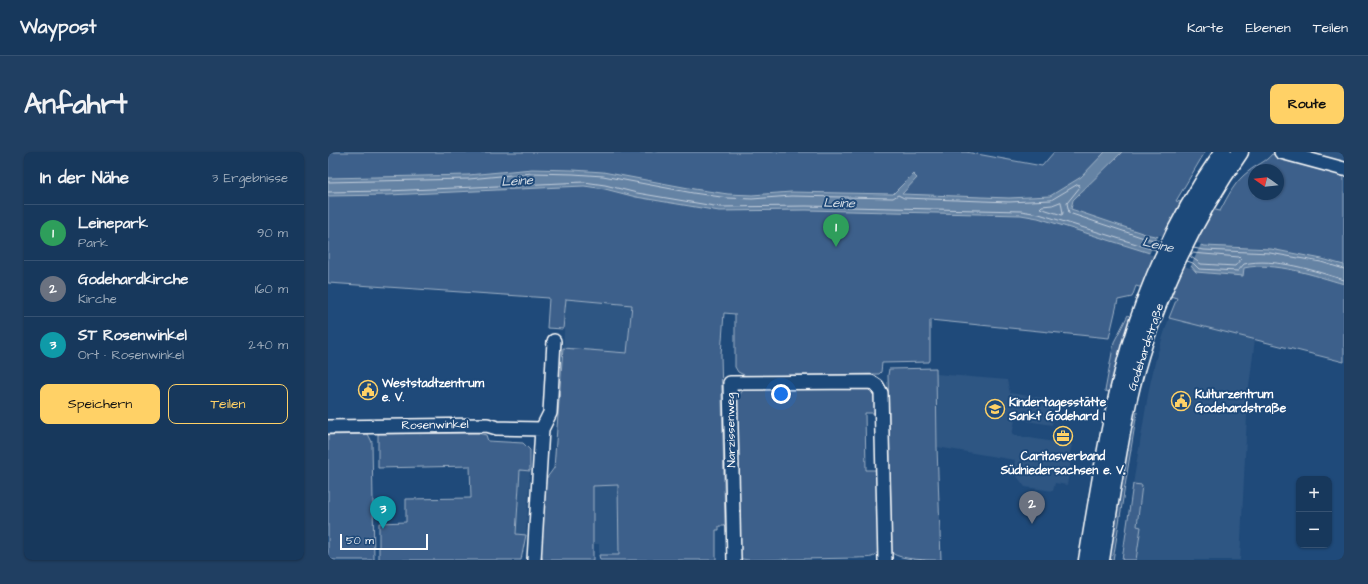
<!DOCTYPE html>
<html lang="de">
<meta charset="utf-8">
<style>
body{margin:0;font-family:"Architects Daughter",sans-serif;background:#203f62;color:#f1f3f6}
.controls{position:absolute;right:12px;bottom:12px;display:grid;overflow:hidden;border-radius:8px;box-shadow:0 1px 3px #0004}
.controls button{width:36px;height:36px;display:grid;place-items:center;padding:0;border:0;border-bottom:1px solid #365272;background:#17385c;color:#f1f3f6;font:20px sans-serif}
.compass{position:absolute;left:920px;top:12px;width:36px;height:36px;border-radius:50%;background:#17385c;box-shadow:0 1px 3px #0004;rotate:284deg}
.scale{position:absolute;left:12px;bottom:10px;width:88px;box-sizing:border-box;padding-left:4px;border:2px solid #fff;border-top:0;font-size:11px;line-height:14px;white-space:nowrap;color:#fff;-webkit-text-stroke:3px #1f4a7a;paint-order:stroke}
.you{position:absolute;left:453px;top:242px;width:14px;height:14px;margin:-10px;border:3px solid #fff;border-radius:50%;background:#1a73e8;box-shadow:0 0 0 6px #1a73e833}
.badge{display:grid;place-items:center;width:26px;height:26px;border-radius:50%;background:#ffd166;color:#fff;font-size:13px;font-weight:700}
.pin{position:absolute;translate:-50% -33px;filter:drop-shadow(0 1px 2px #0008)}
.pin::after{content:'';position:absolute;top:21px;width:14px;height:12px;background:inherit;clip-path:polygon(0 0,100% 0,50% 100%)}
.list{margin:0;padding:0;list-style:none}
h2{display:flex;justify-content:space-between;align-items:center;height:52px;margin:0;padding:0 16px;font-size:17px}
h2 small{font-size:13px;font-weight:400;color:#9eacbb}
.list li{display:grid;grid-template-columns:26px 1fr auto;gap:12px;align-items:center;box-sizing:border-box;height:56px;padding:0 16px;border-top:1px solid #365272}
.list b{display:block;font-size:15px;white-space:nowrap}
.list p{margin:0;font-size:13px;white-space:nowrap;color:#9eacbb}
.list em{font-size:13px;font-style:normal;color:#9eacbb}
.actions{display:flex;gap:8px;padding:12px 16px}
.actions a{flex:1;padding:9px 0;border:1px solid #ffd166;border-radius:8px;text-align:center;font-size:14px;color:#ffd166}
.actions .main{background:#ffd166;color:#111}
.map{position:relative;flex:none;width:1016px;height:408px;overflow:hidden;border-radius:8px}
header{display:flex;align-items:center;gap:24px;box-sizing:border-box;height:56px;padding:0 20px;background:#17385c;border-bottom:1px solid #365272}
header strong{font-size:19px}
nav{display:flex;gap:22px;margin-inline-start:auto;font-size:14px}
.intro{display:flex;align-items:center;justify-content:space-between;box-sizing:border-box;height:96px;padding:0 24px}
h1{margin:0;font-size:28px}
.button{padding:10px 18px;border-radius:8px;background:#ffd166;color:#111;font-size:14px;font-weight:700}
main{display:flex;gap:24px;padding:0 24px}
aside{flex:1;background:#17385c;border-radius:8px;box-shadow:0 1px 3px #0004}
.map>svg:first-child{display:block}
.built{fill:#2e5683}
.green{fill:#3c618b;stroke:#9eb0c5;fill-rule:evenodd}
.water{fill:#6583a4;stroke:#a3b5c8}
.pier{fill:#1f4a7a}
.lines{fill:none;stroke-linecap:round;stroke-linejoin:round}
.shore{stroke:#c1cddb;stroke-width:1}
.minor-casing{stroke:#fff;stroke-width:16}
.tertiary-casing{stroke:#fff;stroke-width:19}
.minor{stroke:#1f4a7a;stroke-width:13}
.tertiary{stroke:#1f4a7a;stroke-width:16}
.labels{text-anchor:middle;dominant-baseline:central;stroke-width:4;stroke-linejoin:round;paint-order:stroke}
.street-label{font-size:12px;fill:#fff;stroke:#1f4a7a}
.poi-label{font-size:12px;font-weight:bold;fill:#fff;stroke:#1f4a7a;text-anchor:start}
.water-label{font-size:13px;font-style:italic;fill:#d8e0e8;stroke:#1f4a7a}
</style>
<header>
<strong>Waypost</strong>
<nav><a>Karte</a><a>Ebenen</a><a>Teilen</a></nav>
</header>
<div class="intro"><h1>Anfahrt</h1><a class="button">Route</a></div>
<main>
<aside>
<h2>In der Nähe<small>3 Ergebnisse</small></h2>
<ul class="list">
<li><span class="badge" style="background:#2e9e5b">1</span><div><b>Leinepark</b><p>Park</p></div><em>90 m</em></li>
<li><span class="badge" style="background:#6b7280">2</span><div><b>Godehardkirche</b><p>Kirche</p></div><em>160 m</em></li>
<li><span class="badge" style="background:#0f9aa8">3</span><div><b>ST Rosenwinkel</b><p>Ort · Rosenwinkel</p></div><em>240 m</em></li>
</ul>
<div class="actions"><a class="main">Speichern</a><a>Teilen</a></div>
</aside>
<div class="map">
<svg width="1016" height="408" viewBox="0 0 1016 408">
<rect width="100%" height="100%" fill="#1f4a7a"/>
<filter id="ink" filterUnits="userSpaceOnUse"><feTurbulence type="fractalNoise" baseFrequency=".025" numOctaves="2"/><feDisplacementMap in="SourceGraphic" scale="8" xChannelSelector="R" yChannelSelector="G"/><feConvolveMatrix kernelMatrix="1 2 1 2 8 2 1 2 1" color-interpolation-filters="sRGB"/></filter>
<g filter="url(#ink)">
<!-- built -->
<path class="built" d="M 991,0 L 1016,0 L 1016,12 L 999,8 Z
M 238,147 L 304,152 L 300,201 L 235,196 Z
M 841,166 L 927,187 L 920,243 L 912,408 L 808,408 L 813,375 L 809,375 L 814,334 L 805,332 L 821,237 L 828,206 Z
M 608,222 L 679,228 L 682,241 L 728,248 L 724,273 L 699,269 L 699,267 L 692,265 L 692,268 L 687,268 L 684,283 L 744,293 L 742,301 L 744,302 L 739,333 L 727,331 L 725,339 L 697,335 L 685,319 L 687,308 L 609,295 Z
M 192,318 L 202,319 L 198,383 L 188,383 Z
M 265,333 L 290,333 L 291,403 L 271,403 L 271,392 L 265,392 Z"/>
<!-- green -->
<path class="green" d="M 0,0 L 638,0 L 714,14 L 726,0 L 877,0 L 848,49 L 892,59 C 900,44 907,29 921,19 C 928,13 938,10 944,2 L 1016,22 L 1016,210 L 841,166 L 849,146 L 808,134 L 804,145 L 790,148 L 781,186 L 602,168 L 602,208 L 601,210 L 554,211 L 553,220 L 551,222 L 418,224 L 410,220 L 407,215 L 407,162 L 396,161 L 393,202 L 397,374 L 391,374 L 391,378 L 388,378 L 388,408 L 272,408 L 271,403 L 291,403 L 290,333 L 265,334 L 265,408 L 215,408 L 213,402 L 218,327 L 226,316 L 235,196 L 299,201 L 304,153 L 238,147 L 235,177 L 219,176 L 221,146 L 0,131 ZM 926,18 L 950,18 L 950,42 L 926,42 Z
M 800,163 L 802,165 L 781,240 L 777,239 L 786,190 Z
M 608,216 L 609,295 L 613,408 C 600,408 573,408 564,401 L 560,223 L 561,217 Z
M 536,236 L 542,238 L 547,244 L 547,261 L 537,261 L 538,318 L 548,318 L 550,399 C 546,408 538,405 529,406 L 420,408 L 414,407 L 412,404 L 409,246 L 416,237 Z
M 806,258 L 809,260 L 785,408 L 779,408 Z
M 150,281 L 158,283 L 160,289 L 195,291 L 202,298 L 202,319 L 192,318 L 188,382 L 198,383 L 193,408 L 51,408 L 51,371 L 78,370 L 78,347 L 143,346 L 142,314 L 50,316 L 50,282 Z
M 40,282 L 44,290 L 46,408 L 0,408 L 0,283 Z
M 805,332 L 814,333 L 809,374 L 813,375 L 808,408 L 794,408 Z"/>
<!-- water -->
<path class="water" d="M 777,0 L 794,0 L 745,48 L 743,57 L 817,82 L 877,94 L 943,97 L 994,107 L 1016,113 L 1016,132 C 988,124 946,109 916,116 L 915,124 L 868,120 L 863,114 L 710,66 L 693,63 L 478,58 L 391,59 L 308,45 L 277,37 L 256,34 L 60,43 L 0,44 L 0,26 L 140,23 L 204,17 L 245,18 L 275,20 L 366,37 L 400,42 L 424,43 L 463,40 L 565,42 L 585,22 L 589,26 L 574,42 L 681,46 L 722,44 L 753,25 Z"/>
<!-- pier -->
<path class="pier" d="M 831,83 L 873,92 L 862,116 L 821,102 Z"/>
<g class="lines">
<!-- shore -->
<path class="shore" d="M 0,30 L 141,27 L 204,21 L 245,22 L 275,24 L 365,41 L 400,46 L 424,47 L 463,44 L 565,46 L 570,43 L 576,46 L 681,50 L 723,48 L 750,32 L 752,35 L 739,51 L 741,61 L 816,86 L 832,89
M 0,40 L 60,39 L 256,30 L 277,33 L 309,41 L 392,55 L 478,54 L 693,59 L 711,62 L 828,98
M 733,50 L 735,61 L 734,63 L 712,56 L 714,54 L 724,53 Z
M 865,96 L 876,98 L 942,101 L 993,110 L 1016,117
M 864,101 L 911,105 L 913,107 L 907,114 L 873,112 L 863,105 Z
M 859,109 L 865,111 L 871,117 L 910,119 L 916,112 C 946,105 988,119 1016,128"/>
<defs>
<path id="minor" d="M 953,0 L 1016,17
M 0,275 L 159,273 L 169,276 L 214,277
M 206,408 L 214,277 L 222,261 L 226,189
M 406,408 L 402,231 L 543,230 L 549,234 L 553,241 L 557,408"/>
<path id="tertiary" d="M 759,408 C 771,336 782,263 802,194 C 822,126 854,58 895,0
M 773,408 C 781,355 789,302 800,250 C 819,163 861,73 912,0"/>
</defs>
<!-- minor casing -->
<use href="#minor" class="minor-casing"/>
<!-- tertiary casing -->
<use href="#tertiary" class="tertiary-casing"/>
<!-- minor -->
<use href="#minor" class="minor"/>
<!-- tertiary -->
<use href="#tertiary" class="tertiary"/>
</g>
</g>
<!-- icons -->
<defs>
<symbol id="civic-ring" viewBox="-11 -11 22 22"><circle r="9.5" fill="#1f4a7a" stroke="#ffd166" stroke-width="1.5"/><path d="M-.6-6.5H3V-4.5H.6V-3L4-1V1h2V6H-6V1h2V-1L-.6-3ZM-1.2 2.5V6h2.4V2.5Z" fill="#ffd166"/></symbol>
<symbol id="school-ring" viewBox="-11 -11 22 22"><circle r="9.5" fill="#1f4a7a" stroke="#ffd166" stroke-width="1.5"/><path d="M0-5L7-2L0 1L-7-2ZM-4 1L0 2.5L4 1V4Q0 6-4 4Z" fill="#ffd166"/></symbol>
<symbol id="office-ring" viewBox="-11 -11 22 22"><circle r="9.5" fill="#1f4a7a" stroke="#ffd166" stroke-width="1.5"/><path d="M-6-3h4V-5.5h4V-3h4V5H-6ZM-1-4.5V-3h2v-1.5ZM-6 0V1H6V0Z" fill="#ffd166"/></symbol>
</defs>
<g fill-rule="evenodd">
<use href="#civic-ring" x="29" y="227" width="22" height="22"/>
<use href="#civic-ring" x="842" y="238" width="22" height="22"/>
<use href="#school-ring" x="656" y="246" width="22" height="22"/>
<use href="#office-ring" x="724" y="273" width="22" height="22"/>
</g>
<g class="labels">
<!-- street labels -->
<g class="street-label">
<text transform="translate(818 195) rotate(-72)">Godehardstraße</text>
<text transform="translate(107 273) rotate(-1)">Rosenwinkel</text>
<text transform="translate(403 278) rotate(-91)">Narzissenweg</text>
</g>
<!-- poi labels -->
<g class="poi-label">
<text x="54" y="231">Weststadtzentrum<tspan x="54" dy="14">e. V.</tspan></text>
<text x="867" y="242">Kulturzentrum<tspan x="867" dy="14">Godehardstraße</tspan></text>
<text x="681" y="250">Kindertagesstätte<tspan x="681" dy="14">Sankt Godehard I</tspan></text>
<text x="735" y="304" text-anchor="middle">Caritasverband<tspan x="735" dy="14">Südniedersachsen e. V.</tspan></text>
</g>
<!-- water labels -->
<g class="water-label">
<text transform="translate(189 29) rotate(-4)">Leine</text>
<text transform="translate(511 51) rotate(1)">Leine</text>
<text transform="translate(830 93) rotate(13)">Leine</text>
</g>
</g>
</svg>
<div class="controls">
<button>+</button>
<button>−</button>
</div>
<svg class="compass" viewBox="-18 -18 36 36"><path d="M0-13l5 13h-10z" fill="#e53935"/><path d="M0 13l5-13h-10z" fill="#9eacbb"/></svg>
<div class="scale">50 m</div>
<div class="you"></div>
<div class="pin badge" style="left:508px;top:95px;background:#2e9e5b">1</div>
<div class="pin badge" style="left:704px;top:372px;background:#6b7280">2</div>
<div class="pin badge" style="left:55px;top:377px;background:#0f9aa8">3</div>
</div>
</main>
